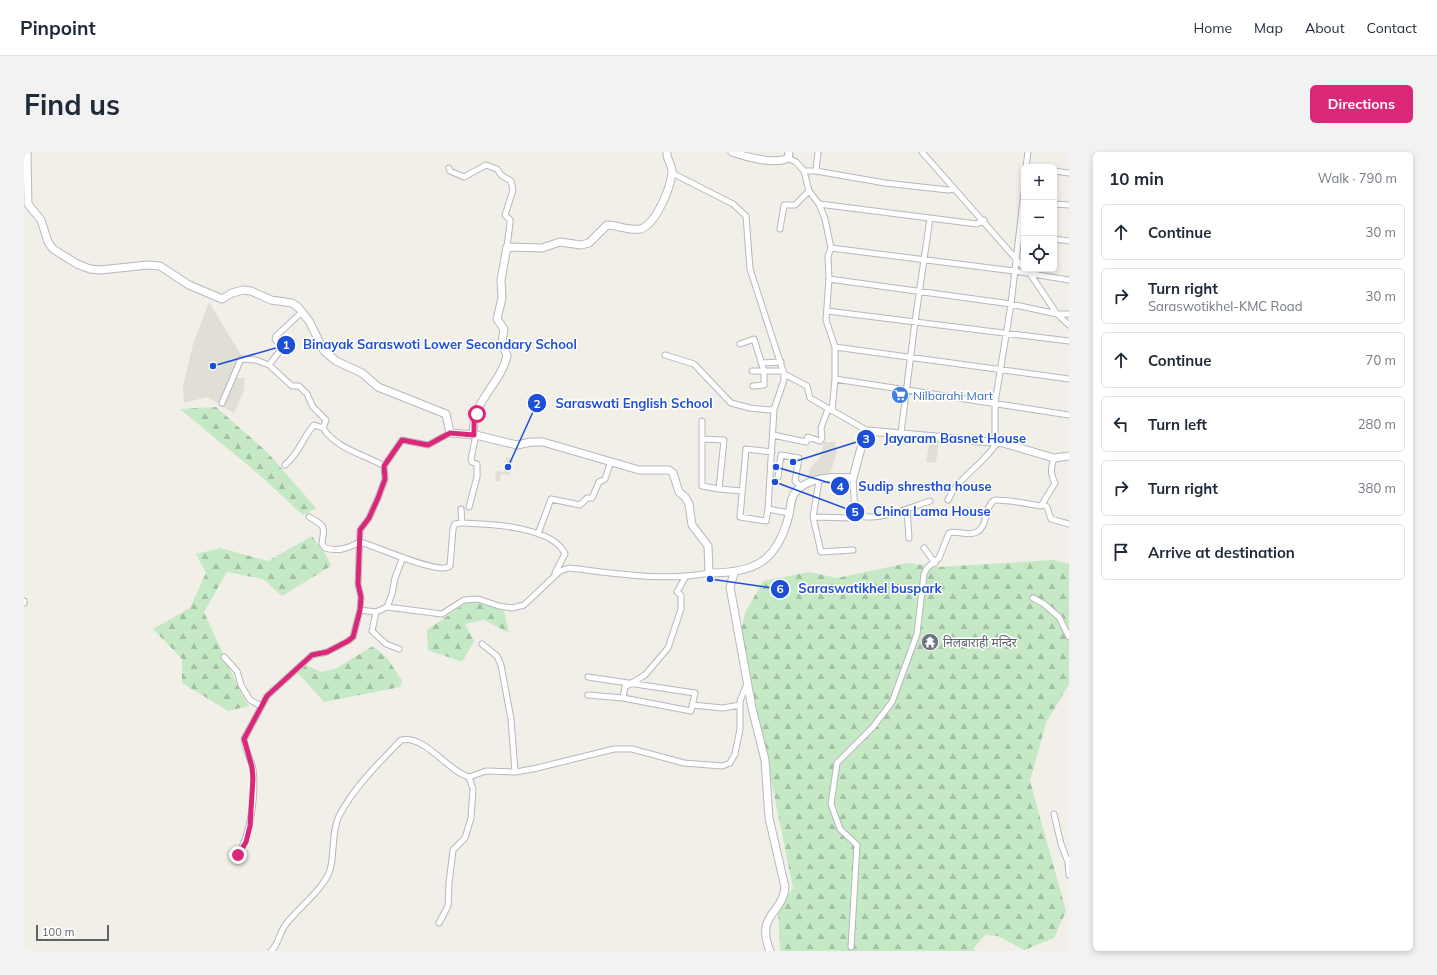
<!DOCTYPE html>
<meta charset="utf-8">
<style>
body{margin:0;font-family:Mulish,"Noto Sans Devanagari",sans-serif;background:#f2f2f3;color:#1f2937}
.controls{position:absolute;right:12px;top:12px;display:grid;overflow:hidden;border-radius:6px;box-shadow:0 2px 6px #0003}
.controls button{width:36px;height:36px;display:grid;place-items:center;padding:0;border:0;border-bottom:1px solid #e0e1e3;background:#fff;color:#1f2937;font:20px sans-serif}
.scale{position:absolute;left:12px;bottom:10px;width:73px;box-sizing:border-box;padding-left:4px;border:2px solid #5f6368;border-top:0;font-size:11px;line-height:14px;white-space:nowrap;color:#5f6368;-webkit-text-stroke:3px #fff;paint-order:stroke}
.stop{position:absolute;width:12px;height:12px;margin:-9px;border:3px solid #db2777;border-radius:50%;background:#fff}
.stop.end{background:#db2777;border-color:#fff;box-shadow:0 1px 4px #0008}
.list{margin:0;padding:0;list-style:none}
h2{display:flex;justify-content:space-between;align-items:center;height:52px;margin:0;padding:0 16px;font-size:17px}
h2 small{font-size:13px;font-weight:400;color:#747a83}
.list li{display:grid;grid-template-columns:26px 1fr auto;gap:12px;align-items:center;box-sizing:border-box;height:56px;margin:0 8px 8px;padding:0 8px;border:1px solid #e0e1e3;border-radius:6px}
.list b{display:block;font-size:15px;white-space:nowrap}
.list p{margin:0;font-size:13px;white-space:nowrap;color:#747a83}
.list em{font-size:13px;font-style:normal;color:#747a83}
.icon{flex:none;width:22px;height:22px;fill:none;stroke:currentColor;stroke-width:2;stroke-linecap:round;stroke-linejoin:round}
.map{position:relative;flex:none;width:1045px;height:799px;overflow:hidden;border-radius:6px}
header{display:flex;align-items:center;gap:24px;box-sizing:border-box;height:56px;padding:0 20px;background:#fff;border-bottom:1px solid #e0e1e3}
header strong{font-size:19px}
nav{display:flex;gap:22px;margin-inline-start:auto;font-size:14px}
.intro{display:flex;align-items:center;justify-content:space-between;box-sizing:border-box;height:96px;padding:0 24px}
h1{margin:0;font-size:28px}
.button{padding:10px 18px;border-radius:6px;background:#db2777;color:#fff;font-size:14px;font-weight:700}
main{display:flex;gap:24px;padding:0 24px}
aside{flex:1;background:#fff;border-radius:6px;box-shadow:0 2px 6px #0003}
.map>svg:first-child{display:block}
.education{fill:#e1ded6}
.forest{fill:url(#forest-firs)}
.lines{fill:none;stroke-linecap:round;stroke-linejoin:round}
.minor-casing{stroke:#b5b8bc;stroke-width:7}
.tertiary-casing{stroke:#b5b8bc;stroke-width:9}
.minor{stroke:#fff;stroke-width:5}
.tertiary{stroke:#fff;stroke-width:7}
.route{stroke:#db2777;stroke-width:5}
.labels{text-anchor:middle;dominant-baseline:central;stroke-width:3;stroke-linejoin:round;paint-order:stroke}
.shop-label{font-size:12px;fill:#366cbe;stroke:#fff;text-anchor:start}
.worship-label{font-size:12px;fill:#5b616d;stroke:#fff;text-anchor:start}
.leader{fill:none;stroke:#1d4ed8;stroke-width:1.5}
.callout-dot{fill:#1d4ed8;stroke:#fff;stroke-width:1.5}
.mark-label{font-size:12px;text-anchor:middle;font-weight:bold;fill:#fff}
.callout-label{font-size:13px;text-anchor:middle;font-weight:bold;fill:#1d4ed8;stroke:#fff;stroke-width:3;stroke-linejoin:round;paint-order:stroke}
</style>
<header>
<strong>Pinpoint</strong>
<nav><a>Home</a><a>Map</a><a>About</a><a>Contact</a></nav>
</header>
<div class="intro"><h1>Find us</h1><a class="button">Directions</a></div>
<main>
<div class="map">
<svg width="1045" height="799" viewBox="0 0 1045 799">
<defs>
<pattern id="forest-firs" width="22" height="20" patternUnits="userSpaceOnUse"><rect width="22" height="20" fill="#c5e8c5"/><path d="M5 1l3.5 6h-7zM16 11l3.5 6h-7z" fill="#a3c0a4"/></pattern>
</defs>
<rect width="100%" height="100%" fill="#f1efe8"/>
<!-- education -->
<path class="education" d="M 185,150 L 217,203 L 213,226 L 221,226 L 220,239 L 210,261 L 183,245 L 160,251 L 159,234 L 169,192 Z
M 906,286 L 915,287 L 912,311 L 902,310 Z
M 800,290 L 811,290 L 813,300 L 806,322 L 784,328 L 786,317 L 797,304 Z
M 482,305 L 489,307 L 486,323 L 477,322 L 476,329 L 471,329 L 472,319 L 480,320 Z"/>
<!-- forest -->
<path class="forest" d="M 192,255 L 243,300 L 292,356 L 279,363 L 232,320 L 156,257 Z
M 288,384 L 302,403 L 307,414 L 258,444 L 239,427 L 203,420 L 180,460 L 217,541 L 225,554 L 204,559 L 158,531 L 158,507 L 129,477 L 166,456 L 182,421 L 172,402 L 197,396 L 244,409 Z
M 1030,408 L 1045,412 L 1045,532 L 1022,571 L 1006,629 L 1042,759 L 1030,786 L 1000,798 L 974,784 L 961,783 L 949,797 L 952,799 L 756,799 L 754,757 L 769,736 L 717,480 L 721,461 L 739,429 L 785,420 L 813,426 L 884,411 L 913,415 Z
M 454,450 L 480,459 L 485,481 L 460,468 L 441,472 L 450,489 L 438,510 L 404,498 L 403,478 L 442,451 Z
M 349,494 L 364,507 L 378,529 L 376,535 L 300,550 L 274,521 L 282,513 L 297,520 L 311,517 Z"/>
<g class="lines">
<defs>
<path id="minor" d="M 898,0 L 1000,116
M 764,6 L 772,10 L 780,19 L 785,39 L 795,52 L 801,67 L 807,96 L 804,104 L 805,127 L 802,168 L 811,195 L 811,227 L 808,259
M 1002,15 L 1004,0
M 425,16 L 426,19 L 440,25 L 462,13 L 473,17 L 477,23 L 487,29 L 489,38 L 481,63 L 486,68 L 486,71 L 483,95
M 780,19 L 792,19 L 861,31 L 924,38 L 930,37
M 792,19 L 794,0
M 1030,19 L 1045,21
M 795,52 L 953,72 L 960,68
M 1030,52 L 1045,53
M 756,77 L 760,53 L 771,53 L 785,39
M 1030,87 L 1045,89
M 807,96 L 990,119 L 1045,128
M 1005,120 L 1033,162 L 1045,173
M 805,127 L 987,152 L 1033,162 L 1045,162
M 803,159 L 1045,189
M 716,192 L 730,187 L 740,219 L 740,233 L 729,234
M 811,195 L 1045,227
M 641,203 L 670,212 L 707,251 L 726,256 L 746,258 L 750,257 L 760,228 L 760,222 L 726,117 L 722,64 L 709,52 L 648,21
M 737,211 L 757,210
M 245,213 L 268,234 L 275,234 L 283,242 L 289,255 L 302,268 L 299,276 C 311,296 341,303 360,314 L 378,288 L 404,293 L 426,281
M 728,219 L 759,219
M 760,222 L 783,234 L 786,246 L 844,279
M 811,227 L 1045,263
M 198,251 L 217,207 L 232,208 L 245,213 L 258,196 L 251,187 L 252,184 L 278,160
M 750,257 L 744,357 L 765,361
M 678,269 L 678,334 L 695,337
M 877,281 L 891,170 L 906,66
M 749,283 L 782,290 L 784,285 L 796,289 L 798,286 L 797,276 L 804,257
M 678,287 L 700,288 L 695,337 L 718,339
M 971,292 L 971,251 L 987,152 L 1000,40
M 261,313 C 277,299 278,286 290,273 L 299,276
M 754,325 L 757,303 L 775,306 L 771,329 L 777,335
M 829,326 L 831,362 C 849,372 887,355 906,349
M 795,329 L 789,365 L 797,400 L 829,398
M 924,348 C 934,325 959,313 972,292
M 1019,352 L 1023,355 L 1027,367 L 1045,372
M 445,355 L 453,325 L 453,312 L 448,310 L 447,307 L 452,283
M 437,357 L 438,371
M 744,357 L 742,369 L 716,365 L 722,297 L 748,300
M 883,357 L 885,386
M 285,365 C 303,375 300,374 298,392 L 301,396 C 315,400 324,396 336,390 C 352,394 416,424 426,414 L 429,377 L 431,372 L 438,371 C 464,372 529,374 541,402 L 531,421
M 789,365 L 829,366
M 514,382 L 527,347 L 556,353 L 563,346 L 568,346 L 575,330 L 581,327 L 586,312
M 900,396 L 911,411
M 1009,446 L 1020,452 L 1035,465 L 1045,485
M 0,449 L 0,451
M 363,455 L 368,442 L 371,426 L 379,405
M 336,458 L 337,445 L 334,433 L 336,378 L 345,366 L 354,346 L 361,327 L 360,314
M 352,460 L 348,479 L 362,492 L 375,497
M 458,492 L 473,504 L 477,513 L 487,567 L 491,620
M 200,505 L 213,519 L 217,533 L 226,548 L 237,554
M 564,525 L 671,541 L 667,559 L 599,546 L 564,543
M 599,546 L 601,535 L 621,523 L 644,496 L 657,457 L 657,443 L 653,440 L 662,424
M 668,553 L 699,556 L 716,553
M 1030,662 L 1037,692 L 1044,710 L 1045,723
M 214,703 C 227,681 232,642 229,617 C 227,607 221,598 220,587 L 243,544 L 288,503 L 303,500 L 324,489 L 329,485 L 336,458 L 352,460 L 363,455 L 418,462 L 440,448 L 454,447 L 475,454 L 488,456 L 500,453 L 536,419 L 545,416 C 590,421 639,430 685,421
M 415,771 L 424,754 L 425,731 L 429,698 L 441,686 L 447,666 L 449,637 L 445,625
M 827,795 L 833,693 L 816,677 L 807,652 L 813,611 L 849,575 L 868,550 L 893,482 L 900,422 L 903,416 L 915,406 L 925,381 C 934,378 944,385 953,380 C 965,373 959,355 971,348 L 987,349 L 1017,354 L 1031,331 C 1026,323 1027,314 1030,306
M 247,799 C 255,792 255,781 262,772 C 274,756 300,737 306,718 C 311,700 307,681 315,664 C 330,635 355,611 377,588 C 402,583 423,619 445,625 L 462,619 L 491,620 L 509,617 L 590,597 L 608,597 L 660,611 L 698,614 L 706,611 L 711,602 L 716,577 L 716,549 L 723,532"/>
<path id="tertiary" d="M 3,0 L 4,52
M 708,0 C 722,5 751,13 764,6 L 765,0
M 4,52 L 17,68 L 24,90 L 29,97 L 53,112 L 66,117 L 76,118 L 124,113 L 136,114 L 165,133 L 198,147 L 208,141 L 219,138 L 227,139 L 247,148 L 268,151 L 274,155 L 285,169 L 300,199 L 312,209 L 338,221 L 354,235 L 422,262 L 426,281 L 452,283 L 493,293 L 507,290 L 519,290 L 615,318 L 645,318 L 649,321 L 655,340 L 661,345 L 665,352 L 668,373 L 684,394 L 685,421 C 731,421 753,410 765,363 C 767,354 766,345 773,338 C 788,324 811,325 829,326 L 841,281 L 844,279 L 979,291 L 1030,306 L 1045,304
M 450,283 C 445,252 477,232 483,204 L 478,190 L 480,177 L 473,167 L 478,146 L 477,128 L 483,95 L 518,96 L 536,90 L 557,93 L 565,91 L 583,73 C 593,73 605,79 616,77 C 632,73 647,35 648,20 C 649,13 642,8 643,0
M 710,421 L 706,435 L 728,556 L 741,608 L 745,666 L 761,735 C 759,762 731,762 746,799"/>
</defs>
<!-- minor casing -->
<use href="#minor" class="minor-casing"/>
<!-- tertiary casing -->
<use href="#tertiary" class="tertiary-casing"/>
<!-- minor -->
<use href="#minor" class="minor"/>
<!-- tertiary -->
<use href="#tertiary" class="tertiary"/>
</g>
<g class="lines">
<!-- route -->
<path class="route" d="M 214,703 L 222,690 L 226,674 L 229,626 L 228,615 L 220,587 L 243,544 L 288,503 L 303,500 L 324,489 L 329,485 L 336,458 L 337,445 L 334,432 L 336,378 L 345,366 L 354,346 L 361,327 L 360,314 L 378,288 L 404,293 L 426,281 L 450,283 L 450,267 L 453,262"/>
</g>
<!-- icons -->
<defs>
<symbol id="supermarket-disc" viewBox="-11 -11 22 22"><circle r="9.5" fill="#3f7fe0" stroke="#fff"/><path d="M-6-5.5h2.5l.6 2H6L4.5 2H-2.5L-4.4-4H-6ZM-1.5 3.2a1.3 1.3 0 1 0 .1 0ZM3 3.2a1.3 1.3 0 1 0 .1 0Z" fill="#fff"/></symbol>
<symbol id="temple-disc" viewBox="-11 -11 22 22"><circle r="9.5" fill="#6b7280" stroke="#fff"/><path d="M0-6L5-2H3V0L6.5 2.5H4V6H1.5V3h-3V6H-4V2.5H-6.5L-3 0V-2H-5Z" fill="#fff"/></symbol>
</defs>
<g fill-rule="evenodd">
<use href="#supermarket-disc" x="866" y="233" width="20" height="20"/>
<use href="#temple-disc" x="896" y="480" width="20" height="20"/>
</g>
<g class="labels">
<!-- shop labels -->
<g class="shop-label">
<text x="889" y="243">Nilbarahi Mart</text>
</g>
<!-- worship labels -->
<g class="worship-label">
<text x="919" y="490">निलबाराही मन्दिर</text>
</g>
</g>
<!-- callouts -->
<path class="leader" d="M189 214L262 193M484 315L513 251M769 310L842 287M752 315L816 334M751 330L831 360M686 427L756 437"/>
<g class="callout-dot">
<circle cx="189" cy="214" r="4"/>
<circle cx="484" cy="315" r="4"/>
<circle cx="769" cy="310" r="4"/>
<circle cx="752" cy="315" r="4"/>
<circle cx="751" cy="330" r="4"/>
<circle cx="686" cy="427" r="4"/>
<circle cx="262" cy="193" r="10"/>
<circle cx="513" cy="251" r="10"/>
<circle cx="842" cy="287" r="10"/>
<circle cx="816" cy="334" r="10"/>
<circle cx="831" cy="360" r="10"/>
<circle cx="756" cy="437" r="10"/>
</g>
<g class="mark-label">
<text x="262" y="197">1</text>
<text x="513" y="256">2</text>
<text x="842" y="291">3</text>
<text x="816" y="339">4</text>
<text x="831" y="364">5</text>
<text x="756" y="441">6</text>
</g>
<g class="callout-label">
<text x="416" y="197">Binayak Saraswoti Lower Secondary School</text>
<text x="610" y="256">Saraswati English School</text>
<text x="931" y="291">Jayaram Basnet House</text>
<text x="901" y="339">Sudip shrestha house</text>
<text x="908" y="364">China Lama House</text>
<text x="846" y="441">Saraswatikhel buspark</text>
</g>
</svg>
<div class="controls">
<button>+</button>
<button>−</button>
<button><svg class="icon" aria-label="locate" viewBox="0 0 24 24"><circle cx="12" cy="12" r="6"/><path d="M12 2v4M12 18v4M2 12h4M18 12h4"/></svg></button>
</div>
<div class="scale">100 m</div>
<div class="stop" style="left:453px;top:262px"></div>
<div class="stop end" style="left:214px;top:703px"></div>
</div>
<aside>
<h2>10 min<small>Walk · 790 m</small></h2>
<ul class="list">
<li><svg class="icon" aria-label="ahead" viewBox="0 0 24 24"><path d="M12 20V5M6 11l6-6 6 6"/></svg><div><b>Continue</b></div><em>30 m</em></li>
<li><svg class="icon" aria-label="right" viewBox="0 0 24 24"><path d="M7 20v-9h11M14 6l5 5-5 5"/></svg><div><b>Turn right</b><p>Saraswotikhel-KMC Road</p></div><em>30 m</em></li>
<li><svg class="icon" aria-label="ahead" viewBox="0 0 24 24"><path d="M12 20V5M6 11l6-6 6 6"/></svg><div><b>Continue</b></div><em>70 m</em></li>
<li><svg class="icon" aria-label="left" viewBox="0 0 24 24"><path d="M17 20v-9H6M10 6l-5 5 5 5"/></svg><div><b>Turn left</b></div><em>280 m</em></li>
<li><svg class="icon" aria-label="right" viewBox="0 0 24 24"><path d="M7 20v-9h11M14 6l5 5-5 5"/></svg><div><b>Turn right</b></div><em>380 m</em></li>
<li><svg class="icon" aria-label="arrive" viewBox="0 0 24 24"><path d="M6 21V4h12l-3 4 3 4H6"/></svg><div><b>Arrive at destination</b></div></li>
</ul>
</aside>
</main>
